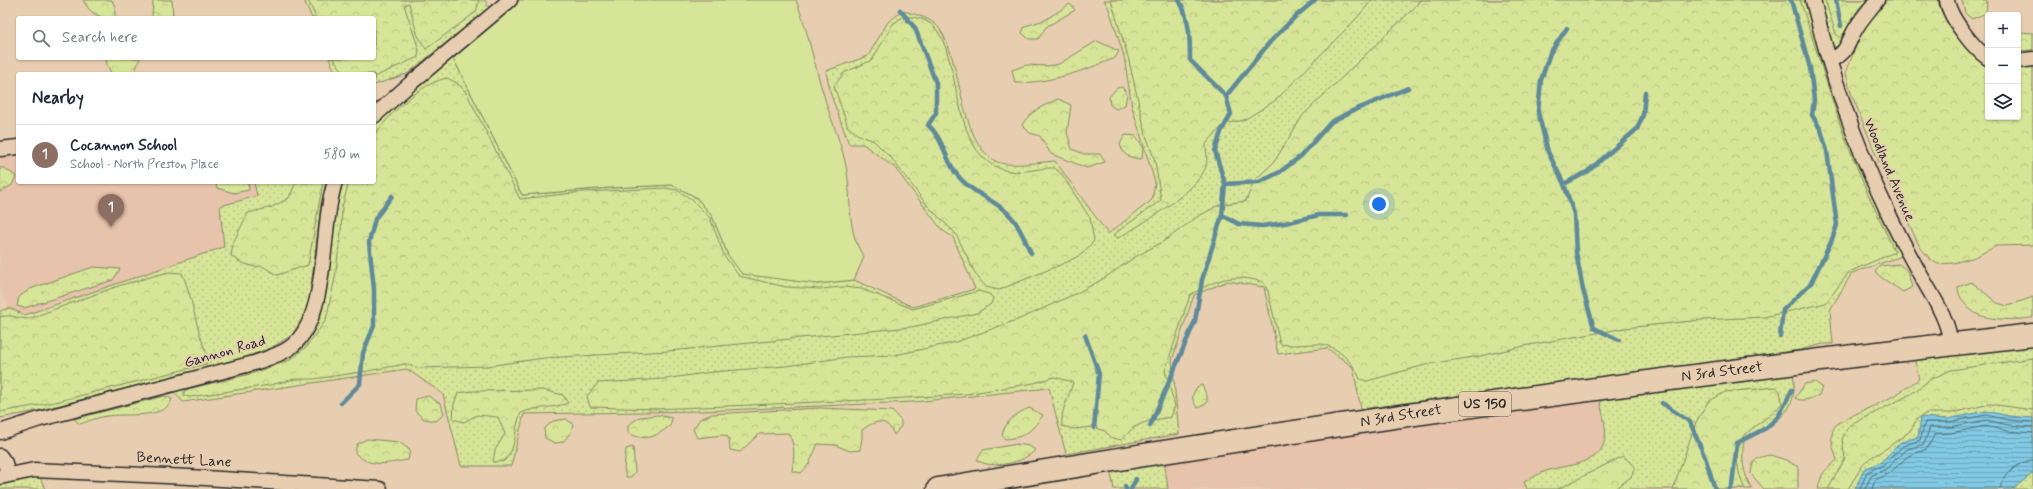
<!DOCTYPE html>
<meta charset="utf-8">
<style>
body{margin:0;font-family:Mynerve,sans-serif;background:#f6f6f7;color:#1f2937}
.controls{position:absolute;right:12px;top:12px;display:grid;overflow:hidden;border-radius:4px;box-shadow:0 1px 3px #0004}
.controls button{width:36px;height:36px;display:grid;place-items:center;padding:0;border:0;border-bottom:1px solid #e0e1e3;background:#fff;color:#1f2937;font:20px sans-serif}
.you{position:absolute;left:1379px;top:204px;width:14px;height:14px;margin:-10px;border:3px solid #fff;border-radius:50%;background:#1a73e8;box-shadow:0 0 0 6px #1a73e833}
.badge{display:grid;place-items:center;width:26px;height:26px;border-radius:50%;background:#ea580c;color:#fff;font-size:13px;font-weight:700}
.pin{position:absolute;translate:-50% -33px;filter:drop-shadow(0 1px 2px #0008)}
.pin::after{content:'';position:absolute;top:21px;width:14px;height:12px;background:inherit;clip-path:polygon(0 0,100% 0,50% 100%)}
.list{margin:0;padding:0;list-style:none}
h2{display:flex;justify-content:space-between;align-items:center;height:52px;margin:0;padding:0 16px;font-size:17px}
h2 small{font-size:13px;font-weight:400;color:#747a83}
.list li{display:grid;grid-template-columns:26px 1fr auto;gap:12px;align-items:center;box-sizing:border-box;height:60px;padding:0 16px;border-top:1px solid #e0e1e3}
.list b{display:block;font-size:15px;white-space:nowrap}
.list p{margin:0;font-size:13px;white-space:nowrap;color:#747a83}
.list em{font-size:13px;font-style:normal;color:#747a83}
.icon{flex:none;width:22px;height:22px;fill:none;stroke:currentColor;stroke-width:2;stroke-linecap:round;stroke-linejoin:round}
.map{position:relative;flex:none;width:2033px;height:489px;overflow:hidden}
.search{position:absolute;background:#fff;box-shadow:0 1px 3px #0004;left:16px;top:16px;width:360px;height:44px;display:flex;align-items:center;gap:10px;box-sizing:border-box;padding:0 14px;border-radius:4px;color:#747a83;font-size:15px}
.panel{position:absolute;background:#fff;box-shadow:0 1px 3px #0004;left:16px;top:72px;width:360px;height:112px;border-radius:4px}
.map>svg:first-child{display:block}
.built{fill:#e6c3aa}
.grass{fill:url(#grass-dots);stroke:#818862}
.forest{fill:url(#forest-crowns);stroke:#818862}
.park{fill:#d7e598;stroke:#818862}
.water{fill:url(#water-rules);stroke:#5f8a99}
.lines{fill:none;stroke-linecap:round;stroke-linejoin:round}
.shore{stroke:#4e6b75;stroke-width:1}
.stream{stroke:#5f8a99;stroke-width:4.5}
.street-casing{stroke:#2b2b2b;stroke-width:17}
.primary-casing{stroke:#2b2b2b;stroke-width:25}
.street{stroke:#e8ceb0;stroke-width:14}
.primary{stroke:#e8ceb0;stroke-width:22}
.labels{text-anchor:middle;dominant-baseline:central;stroke-width:3.5;stroke-linejoin:round;paint-order:stroke}
.shield{fill:#e8ceb0;stroke:#645c53;stroke-width:1}
.shield-label{font-size:14px;font-weight:bold;fill:#2b2b2b}
.street-label{font-size:15px;fill:#2b2b2b;stroke:#e8ceb0}
</style>
<div class="map">
<svg width="2033" height="489" viewBox="0 0 2033 489">
<defs>
<pattern id="grass-dots" width="8" height="8" patternUnits="userSpaceOnUse"><rect width="8" height="8" fill="#d7e598"/><path d="M2 2h.1M6 6h.1" fill="none" stroke="#b9c583" stroke-width="1.8" stroke-linecap="round"/></pattern>
<pattern id="forest-crowns" width="20" height="18" patternUnits="userSpaceOnUse"><rect width="20" height="18" fill="#d7e598"/><path d="M2 6a3 3 0 1 1 6 0M12 15a3 3 0 1 1 6 0" fill="none" stroke="#b9c583"/></pattern>
<pattern id="water-rules" width="6" height="5" patternUnits="userSpaceOnUse"><rect width="6" height="5" fill="#82cae3"/><path d="M0 2.5h6" fill="none" stroke="#6ba4b8"/></pattern>
</defs>
<rect width="100%" height="100%" fill="#e8ceb0"/>
<filter id="ink" filterUnits="userSpaceOnUse"><feTurbulence type="fractalNoise" baseFrequency=".025" numOctaves="2"/><feDisplacementMap in="SourceGraphic" scale="8" xChannelSelector="R" yChannelSelector="G"/><feConvolveMatrix kernelMatrix="1 2 1 2 8 2 1 2 1" color-interpolation-filters="sRGB"/></filter>
<g filter="url(#ink)">
<!-- built -->
<path class="built" d="M 18,152 L 18,182 L 254,182 L 257,196 L 220,207 L 225,247 L 24,315 L 9,308 L 0,287 L 0,155 Z
M 1599,396 L 1605,438 L 1602,449 L 1594,457 L 1576,464 L 1546,471 L 1524,482 L 1527,489 L 1168,489 L 1164,460 Z"/>
<!-- grass -->
<path class="grass" d="M 304,0 L 485,0 L 489,8 L 407,74 L 374,85 L 374,74 L 336,74 L 329,58 L 374,58 L 374,18 L 312,18 Z
M 1104,0 L 1804,0 C 1830,87 1862,175 1902,256 L 1852,273 L 1830,310 L 1833,344 L 1823,344 L 1800,350 L 1361,409 L 1353,367 L 1327,348 L 1278,354 L 1264,287 L 1228,281 L 1194,295 L 1172,360 L 1179,434 L 1066,454 L 1049,388 L 914,402 L 701,411 L 524,414 L 511,466 L 461,466 L 443,394 L 407,369 L 183,402 L 173,391 C 216,380 286,371 312,333 C 321,319 324,300 327,284 C 332,250 333,215 343,182 L 374,182 L 374,126 L 395,105 L 453,58 L 522,195 L 610,188 L 672,185 L 696,197 L 712,216 L 728,255 L 817,284 L 854,280 L 913,307 L 975,289 L 953,237 L 942,230 L 895,168 L 863,144 L 849,144 L 831,95 L 826,71 L 868,56 L 888,22 L 903,11 C 915,14 931,18 939,28 C 963,62 958,139 995,161 C 1007,168 1041,162 1055,161 L 1108,234 L 1152,200 L 1155,182 L 1132,107 L 1124,56 L 1109,9 Z
M 1820,0 L 1872,0 L 1838,47 L 1833,46 Z
M 254,182 L 326,182 L 321,204 L 309,303 L 301,321 L 292,335 L 271,348 L 232,362 L 32,412 L 0,418 L 0,311 L 9,308 L 25,315 L 224,247 L 220,206 L 257,196 Z
M 2033,343 L 2033,489 L 1818,489 C 1823,468 1824,473 1837,460 C 1834,450 1828,436 1835,426 C 1841,419 1877,405 1888,399 C 1898,394 1909,386 1919,379 L 1914,357 Z
M 1793,373 C 1800,417 1773,421 1744,441 C 1741,458 1743,474 1752,489 L 1527,489 L 1524,482 C 1531,479 1538,474 1546,471 C 1566,464 1601,466 1605,439 C 1607,426 1601,409 1599,396 Z
M 1164,460 L 1168,489 L 1114,489 L 1110,469 Z
M 30,477 L 40,477 L 45,489 L 0,489 L 0,483 Z"/>
<!-- forest -->
<path class="forest" d="M 83,0 L 112,0 L 115,7 L 115,18 C 99,18 91,15 83,0 Z
M 153,0 L 172,0 L 173,18 L 152,18 Z
M 308,0 L 479,0 L 476,12 L 426,49 L 417,34 L 409,3 L 404,5 L 419,50 L 418,57 L 374,77 L 374,74 L 345,74 L 333,58 L 374,58 L 374,18 L 316,18 Z
M 1111,0 L 1372,0 L 1356,19 L 1276,100 L 1244,120 L 1224,124 L 1206,144 C 1206,150 1208,159 1206,166 C 1200,190 1139,226 1118,238 L 1113,235 L 1161,200 L 1155,161 L 1146,135 L 1128,57 Z
M 1420,0 L 1800,0 L 1842,130 L 1866,190 L 1895,252 L 1849,272 L 1826,303 L 1764,317 L 1701,320 L 1625,328 L 1529,345 L 1480,356 L 1429,364 L 1367,381 L 1360,379 C 1355,365 1341,350 1326,345 C 1317,342 1293,347 1280,344 L 1268,291 L 1263,282 C 1232,273 1217,279 1190,295 L 1165,371 L 1175,406 L 1171,417 C 1149,421 1136,421 1122,440 L 1112,438 L 1105,431 L 1093,427 L 1074,429 L 1062,426 C 1060,411 1069,398 1073,382 L 1054,377 L 1034,383 L 966,394 L 889,399 L 656,409 L 590,407 L 587,396 L 598,383 L 664,379 L 712,372 L 786,366 L 847,357 L 895,355 L 956,342 L 1022,318 L 1077,293 L 1103,279 L 1135,257 L 1164,241 L 1197,217 L 1219,205 L 1246,201 L 1254,181 L 1274,162 L 1303,115 L 1416,6 Z
M 1825,0 L 1867,0 L 1859,8 L 1841,38 L 1836,34 Z
M 1887,0 L 1938,0 C 1940,18 1970,59 1988,65 L 1988,117 L 2018,117 L 2018,68 L 2033,66 L 2033,245 L 1996,246 L 1975,257 L 1953,263 L 1938,264 L 1930,259 L 1920,247 L 1879,162 L 1851,93 L 1846,73 L 1859,37 L 1872,16 Z
M 1962,0 L 1987,0 L 1986,13 L 1972,19 L 1965,13 Z
M 1070,4 L 1075,10 L 1046,27 L 1038,39 L 1029,39 L 1022,33 L 1025,26 L 1045,20 Z
M 904,16 C 911,17 919,18 925,20 C 965,38 945,150 1001,169 C 1019,176 1037,167 1055,168 L 1063,176 L 1090,218 L 1094,241 L 1082,254 L 1067,262 L 999,290 L 986,287 L 976,275 L 956,234 L 926,204 L 892,159 L 874,141 L 857,134 L 848,127 L 834,86 L 844,73 L 872,60 L 893,24 Z
M 2018,32 L 2033,33 L 2033,50 L 2018,51 Z
M 1097,41 L 1119,51 L 1115,58 C 1084,71 1049,83 1015,83 L 1012,70 L 1026,65 L 1048,66 L 1059,64 Z
M 106,58 L 140,58 L 134,74 L 112,74 L 107,65 Z
M 447,78 L 457,83 L 466,92 L 520,199 L 583,192 L 666,188 L 677,190 L 691,199 L 710,218 L 724,255 L 739,276 L 786,287 L 820,289 L 843,287 L 862,289 L 913,309 L 979,291 L 989,294 L 993,298 L 991,304 L 977,313 L 911,327 L 669,351 L 544,358 L 487,366 L 420,368 L 405,364 L 368,371 L 314,379 L 295,379 L 270,385 L 190,397 L 184,396 L 184,391 L 192,388 L 250,374 L 290,360 L 306,347 L 326,320 L 335,278 L 341,232 L 342,207 L 349,182 L 374,182 L 374,136 C 389,114 421,83 447,78 Z
M 1122,87 L 1127,94 L 1125,105 L 1116,109 L 1110,105 L 1109,97 L 1117,88 Z
M 1058,99 L 1071,105 L 1067,133 L 1072,149 L 1084,154 L 1100,154 L 1105,162 L 1087,168 L 1051,154 L 1040,136 L 1030,133 L 1022,125 C 1030,111 1043,106 1058,99 Z
M 1125,135 L 1136,136 L 1143,147 L 1142,159 C 1130,158 1123,156 1120,144 Z
M 0,168 L 4,168 L 16,176 L 12,185 L 0,192 Z
M 216,182 L 248,182 L 249,190 L 234,193 L 217,188 Z
M 296,182 L 323,182 L 308,265 L 277,275 L 262,266 L 255,267 L 242,263 L 231,256 L 233,243 L 248,213 L 272,207 L 289,198 Z
M 1899,264 L 1907,271 L 1912,287 L 1903,292 L 1882,278 L 1875,272 L 1880,266 Z
M 93,267 L 120,269 L 113,280 L 24,308 L 17,306 L 19,297 L 30,289 Z
M 168,272 L 182,273 C 194,301 196,332 209,359 L 206,364 L 55,402 L 0,412 L 0,317 C 12,314 16,318 28,319 L 118,286 Z
M 1972,282 L 1997,303 L 2008,306 L 2033,297 L 2033,317 C 2022,321 1987,320 1977,314 C 1967,309 1958,297 1958,287 Z
M 2033,358 L 2033,410 L 1990,404 L 1951,413 L 1926,413 L 1917,419 L 1910,431 L 1887,448 L 1870,458 L 1862,466 L 1848,489 L 1828,489 L 1845,459 L 1842,439 L 1849,426 L 1911,394 L 1931,379 L 1951,370 Z
M 1815,382 L 1822,387 L 1819,395 C 1811,398 1803,403 1795,398 L 1805,384 Z
M 1202,385 L 1207,396 L 1207,403 L 1198,408 C 1191,400 1191,396 1197,387 Z
M 1776,387 L 1780,391 L 1782,403 C 1771,417 1760,421 1747,433 C 1732,446 1737,473 1745,489 L 1673,489 L 1696,422 L 1708,402 L 1725,392 Z
M 543,390 L 563,395 L 568,403 C 553,409 537,406 521,413 C 513,430 518,447 504,461 L 493,462 L 495,450 L 505,434 L 498,417 L 477,415 L 464,422 L 453,419 L 454,404 L 458,393 L 473,391 Z
M 164,396 L 172,399 C 166,420 125,413 107,416 C 98,417 89,421 80,424 L 74,419 Z
M 428,396 L 441,404 L 444,414 L 436,421 L 424,419 L 415,411 L 416,399 Z
M 819,408 L 892,411 L 901,421 L 901,426 L 894,435 C 887,417 875,420 862,430 L 862,438 L 860,450 L 850,451 L 835,445 L 818,444 L 809,464 L 801,473 L 792,471 C 794,458 796,445 788,433 L 759,434 L 740,452 L 730,450 L 729,438 L 723,435 L 697,438 L 693,429 L 700,419 L 712,414 Z
M 1029,408 L 1043,415 C 1032,431 1024,438 1005,439 L 1002,435 C 1006,420 1016,414 1029,408 Z
M 658,415 L 672,418 L 670,426 C 654,437 647,442 628,433 L 628,425 L 640,417 Z
M 566,419 L 573,424 L 571,432 L 563,442 L 555,443 L 545,438 L 544,429 L 553,421 Z
M 367,439 L 399,442 L 410,450 L 408,460 C 387,463 372,469 355,453 L 357,444 Z
M 1017,444 L 1029,446 L 1035,450 C 1024,463 991,470 977,460 L 983,450 Z
M 633,447 L 635,472 L 631,477 L 626,477 L 624,469 L 626,449 Z
M 1770,455 L 1786,460 L 1798,467 L 1798,489 L 1764,489 L 1751,474 C 1753,459 1755,458 1770,455 Z
M 1623,456 L 1635,467 L 1631,477 L 1615,489 L 1558,489 Z"/>
<!-- park -->
<path class="park" d="M 520,0 L 796,0 C 808,31 814,64 824,96 C 831,121 843,146 847,172 C 852,201 846,231 864,257 L 854,280 L 817,284 L 742,274 L 728,255 L 712,216 L 696,197 L 672,185 L 610,188 L 522,195 L 453,58 Z"/>
<!-- water -->
<path class="water" d="M 1986,411 L 2009,416 L 2033,418 L 2033,473 L 2013,489 L 1855,489 L 1864,469 L 1881,462 L 1901,442 L 1918,437 L 1921,417 L 1948,419 Z"/>
<g class="lines">
<!-- shore -->
<path class="shore" d="M 1860,489 L 1867,472 L 1883,465 L 1903,446 L 1920,440 L 1925,422 L 1949,422 L 1986,415 L 2008,420 L 2033,422
M 1865,489 L 1871,476 L 1886,469 L 1905,450 L 1924,444 L 1930,427 L 1950,427 L 1986,420 L 2008,425 L 2033,427
M 1872,489 L 1875,480 L 1890,473 L 1908,456 L 1927,449 L 1935,434 L 1951,433 L 1985,426 L 2007,431 L 2033,433
M 2000,489 C 2001,476 2020,460 2033,460"/>
<!-- stream -->
<path class="stream" d="M 1836,0 L 1841,26
M 900,10 L 915,28 L 936,83 L 936,113 L 928,125 C 942,137 945,157 955,172 C 970,194 999,200 1014,220 C 1021,230 1026,243 1031,253
M 1567,28 L 1550,53 L 1541,80 L 1538,112 L 1548,152 L 1564,184 L 1574,214 L 1576,252 L 1583,290 L 1594,328 L 1619,340
M 1226,96 L 1270,42 L 1295,17 L 1315,0
M 1225,184 L 1259,182 L 1280,172 L 1301,156 L 1331,122 L 1352,111 L 1408,88
M 1564,184 L 1587,172 L 1637,129 L 1643,115 L 1645,92
M 1222,215 L 1239,224 L 1262,226 L 1285,223 L 1319,215 L 1347,215
M 1085,335 L 1099,374 L 1094,428
M 1780,336 L 1783,310 L 1811,283 L 1831,242 L 1837,225 L 1827,151 L 1821,130 L 1812,115 L 1814,100 L 1810,68 L 1791,0
M 341,403 L 360,384 L 363,353 L 374,326 L 374,289 L 369,242 L 375,219 L 392,196
M 1662,403 L 1690,422 L 1706,460 L 1715,489
M 1150,426 L 1195,321 L 1202,280 L 1222,215 L 1225,184 L 1215,151 L 1221,132 L 1231,114 L 1226,96 L 1190,60 C 1190,39 1190,19 1179,0
M 1125,486 L 1126,489
M 1131,489 L 1136,479
M 1730,489 L 1732,485 L 1737,443 L 1766,428 L 1778,417 L 1792,390"/>
<defs>
<path id="street" d="M 1813,0 C 1830,71 1854,141 1885,206 C 1896,230 1908,253 1921,276 C 1934,299 1948,318 1951,345
M 1947,0 C 1949,17 1974,49 1988,58
M 1829,60 C 1849,54 1847,41 1858,25 C 1863,17 1871,8 1877,0
M 2018,61 L 2033,59
M 374,116 L 411,83 L 510,0
M 0,149 L 18,147
M 0,432 L 40,419 L 254,363 C 265,359 277,356 288,349 C 331,321 319,228 335,182
M 0,456 L 5,463 L 8,475
M 0,477 L 34,470 L 189,477 L 380,489"/>
<path id="primary" d="M 938,489 C 1302,427 1667,376 2033,335"/>
</defs>
<!-- street casing -->
<use href="#street" class="street-casing"/>
<!-- primary casing -->
<use href="#primary" class="primary-casing"/>
<!-- street -->
<use href="#street" class="street"/>
<!-- primary -->
<use href="#primary" class="primary"/>
</g>
</g>
<g class="labels">
<!-- shield labels -->
<rect class="shield" x="1459" y="392" width="52" height="24" rx="3"/>
<g class="shield-label">
<text x="1485" y="404">US 150</text>
</g>
<!-- street labels -->
<g class="street-label">
<text transform="translate(1889 170) rotate(67)">Woodland Avenue</text>
<text transform="translate(225 352) rotate(-16)">Gannon Road</text>
<text transform="translate(1722 372) rotate(-7)">N 3rd Street</text>
<text transform="translate(1401 416) rotate(-9)">N 3rd Street</text>
<text transform="translate(184 460) rotate(3)">Bennett Lane</text>
</g>
</g>
</svg>
<div class="controls">
<button>+</button>
<button>−</button>
<button><svg class="icon" aria-label="layers" viewBox="0 0 24 24"><path d="M12 4l9 5-9 5-9-5zM3 14l9 5 9-5"/></svg></button>
</div>
<div class="you"></div>
<div class="pin badge" style="left:111px;top:227px;background:#8d6e63">1</div>
<div class="search"><svg class="icon" aria-label="search" viewBox="0 0 24 24"><circle cx="10" cy="10" r="6"/><path d="M15 15l6 6"/></svg>Search here</div>
<section class="panel">
<h2>Nearby<small></small></h2>
<ul class="list">
<li><span class="badge" style="background:#8d6e63">1</span><div><b>Cocannon School</b><p>School · North Preston Place</p></div><em>580 m</em></li>
</ul>
</section>
</div>
